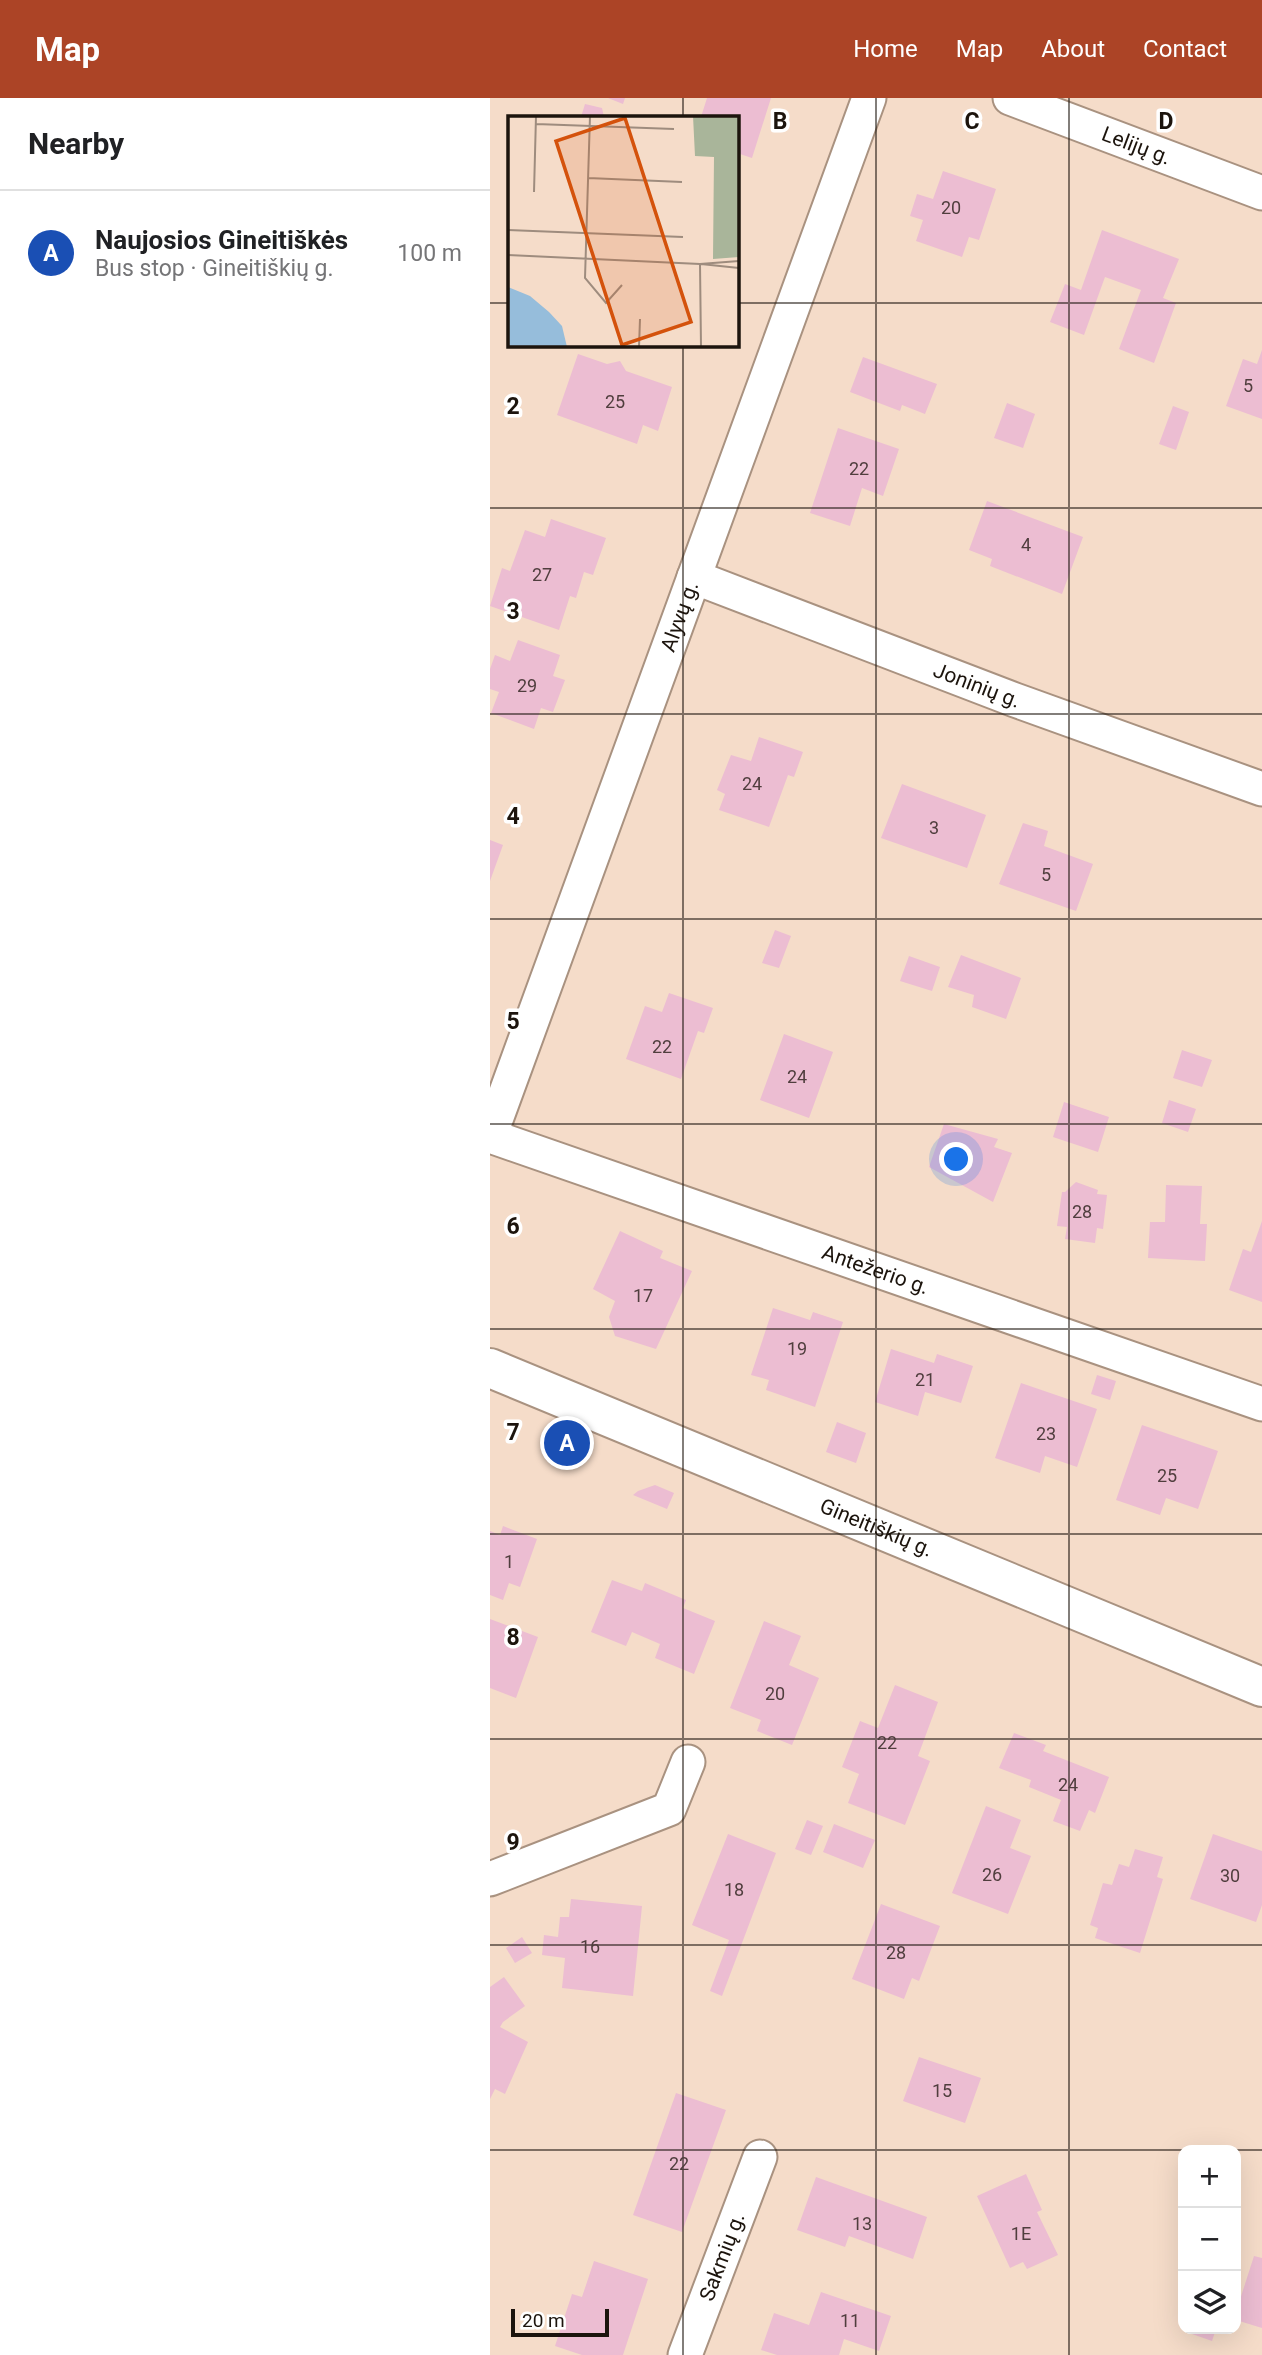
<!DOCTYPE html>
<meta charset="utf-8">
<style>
body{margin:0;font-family:Roboto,sans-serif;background:#f6f6f6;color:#202124}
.controls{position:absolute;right:21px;bottom:21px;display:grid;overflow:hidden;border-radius:14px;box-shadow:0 7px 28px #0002}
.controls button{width:63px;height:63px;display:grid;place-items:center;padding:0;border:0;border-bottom:2px solid #e0e0e0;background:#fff;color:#202124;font:35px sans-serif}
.scale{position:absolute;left:21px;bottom:18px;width:98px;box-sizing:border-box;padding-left:7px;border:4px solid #1c140d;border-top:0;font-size:19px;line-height:24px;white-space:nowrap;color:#1c140d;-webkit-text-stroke:5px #fff;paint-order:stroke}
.you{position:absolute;left:467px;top:1062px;width:24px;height:24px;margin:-18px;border:5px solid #fff;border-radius:50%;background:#1a73e8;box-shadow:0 0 0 10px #1a73e833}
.badge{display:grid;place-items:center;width:46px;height:46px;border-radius:50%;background:#ac4426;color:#fff;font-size:23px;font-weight:700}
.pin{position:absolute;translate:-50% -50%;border:4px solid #fff;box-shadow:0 2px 7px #0006}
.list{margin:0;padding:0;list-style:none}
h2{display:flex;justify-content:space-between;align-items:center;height:91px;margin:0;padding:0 28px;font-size:30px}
h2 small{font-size:23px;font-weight:400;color:#757577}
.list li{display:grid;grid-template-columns:46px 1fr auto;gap:21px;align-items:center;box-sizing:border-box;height:126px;padding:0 28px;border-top:2px solid #e0e0e0}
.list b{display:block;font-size:26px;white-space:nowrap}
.list p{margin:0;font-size:23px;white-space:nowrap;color:#757577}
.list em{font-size:23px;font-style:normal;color:#757577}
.icon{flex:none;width:38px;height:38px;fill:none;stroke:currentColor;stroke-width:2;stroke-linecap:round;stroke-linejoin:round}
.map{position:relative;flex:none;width:772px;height:2257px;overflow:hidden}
header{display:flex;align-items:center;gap:42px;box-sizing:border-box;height:98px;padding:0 35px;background:#ac4426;color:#fff}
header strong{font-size:33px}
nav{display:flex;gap:38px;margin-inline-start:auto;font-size:24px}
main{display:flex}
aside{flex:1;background:#fff}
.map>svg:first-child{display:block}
.building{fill:#ecbdd2}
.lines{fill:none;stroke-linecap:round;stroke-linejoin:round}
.minor-casing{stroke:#a99280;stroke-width:37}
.tertiary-casing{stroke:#a99280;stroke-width:42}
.minor{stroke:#fff;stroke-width:33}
.tertiary{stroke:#fff;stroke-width:38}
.grid{fill:none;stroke:#1c140d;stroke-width:2;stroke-opacity:0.55}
.labels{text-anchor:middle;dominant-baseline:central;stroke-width:7;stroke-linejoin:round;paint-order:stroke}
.number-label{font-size:18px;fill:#503e3e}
.street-label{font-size:21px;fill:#1c140d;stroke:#fff}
.inset-road{fill:none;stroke:#9e8c7e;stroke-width:2}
.view{fill:#d4520c;fill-opacity:0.15;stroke:#d4520c;stroke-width:3.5}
.inset-edge{fill:none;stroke:#1c140d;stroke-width:3.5}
.grid-label{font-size:23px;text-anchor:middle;font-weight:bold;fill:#1c140d;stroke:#fff;stroke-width:7;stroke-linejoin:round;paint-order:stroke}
</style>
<header>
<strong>Map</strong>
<nav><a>Home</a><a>Map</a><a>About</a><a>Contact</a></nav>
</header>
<main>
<aside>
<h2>Nearby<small></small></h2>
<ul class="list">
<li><span class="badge" style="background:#1a4fb4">A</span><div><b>Naujosios Gineitiškės</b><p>Bus stop · Gineitiškių g.</p></div><em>100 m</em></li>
</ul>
</aside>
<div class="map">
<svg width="772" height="2257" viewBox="0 0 772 2257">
<rect width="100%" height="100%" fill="#f5dcc9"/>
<!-- building -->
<path class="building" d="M 118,0 L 135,0 L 133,6 Z
M 217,0 L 281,0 L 262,60 L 247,55 L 247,19 L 211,19 Z
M 95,6 L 112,10 L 114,19 L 91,19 Z
M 453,73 L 506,91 L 489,142 L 479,139 L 472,159 L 426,143 L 433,122 L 420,118 L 427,96 L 443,101 Z
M 612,132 L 689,161 L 673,200 L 686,205 L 664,265 L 629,251 L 651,192 L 615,179 L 594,237 L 560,224 L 575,186 L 591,192 Z
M 772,252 L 772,321 L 736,308 L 753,261 L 767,266 Z
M 88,256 L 117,266 L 130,263 L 136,273 L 182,289 L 168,333 L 153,327 L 147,346 L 67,317 Z
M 373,259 L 447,286 L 435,316 L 412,307 L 410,313 L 360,294 Z
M 517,305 L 545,316 L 533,350 L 504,340 Z
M 683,308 L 699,314 L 686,352 L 669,346 Z
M 348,330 L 409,351 L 393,398 L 372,390 L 360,428 L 320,415 Z
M 497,403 L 593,439 L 572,496 L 500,468 L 502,461 L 479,452 Z
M 61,421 L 116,440 L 103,477 L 94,474 L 86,500 L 80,498 L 69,532 L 0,508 L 12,470 L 20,473 L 35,432 L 55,439 Z
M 28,542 L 70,557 L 63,578 L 75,582 L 63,614 L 51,610 L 44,631 L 1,615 L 9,594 L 0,591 L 0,571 L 5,557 L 20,563 Z
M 269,639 L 313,654 L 304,679 L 298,677 L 279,729 L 229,712 L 235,696 L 227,692 L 241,657 L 261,663 Z
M 412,686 L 496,717 L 477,770 L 391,740 Z
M 533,725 L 558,733 L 554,748 L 603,766 L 586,813 L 509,786 Z
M 0,742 L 13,747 L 0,783 Z
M 285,832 L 301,838 L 289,870 L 272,865 Z
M 471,857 L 531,880 L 516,921 L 482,909 L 484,897 L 458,889 Z
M 419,858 L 450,869 L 442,893 L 410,883 Z
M 179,895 L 223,910 L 214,935 L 208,933 L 191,981 L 136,961 L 155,908 L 172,914 Z
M 294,936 L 343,954 L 319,1020 L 270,1002 Z
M 692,952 L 722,962 L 712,989 L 683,980 Z
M 679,1002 L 706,1011 L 698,1034 L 672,1025 Z
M 574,1004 L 619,1019 L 608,1054 L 563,1039 Z
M 454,1026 L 508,1041 L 504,1049 L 522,1055 L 503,1104 L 439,1069 Z
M 586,1084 L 608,1092 L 607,1096 L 617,1097 L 613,1131 L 607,1130 L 605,1145 L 575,1141 L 577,1129 L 567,1128 L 572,1094 L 575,1094 Z
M 676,1087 L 712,1088 L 710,1126 L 717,1126 L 715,1163 L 658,1160 L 660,1124 L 675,1124 Z
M 772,1123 L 772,1204 L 739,1192 L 753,1151 L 761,1154 Z
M 130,1133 L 173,1153 L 170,1160 L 202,1173 L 166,1251 L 125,1238 L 119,1219 L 125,1203 L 103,1191 Z
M 283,1210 L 320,1222 L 323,1214 L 353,1224 L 325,1309 L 276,1292 L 279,1282 L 261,1277 Z
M 401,1251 L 444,1265 L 447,1256 L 483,1268 L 471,1305 L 435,1294 L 428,1318 L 385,1304 Z
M 607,1277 L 626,1283 L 620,1302 L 601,1296 Z
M 531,1285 L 607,1311 L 587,1369 L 555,1358 L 550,1375 L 505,1360 Z
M 347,1324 L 376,1335 L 366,1365 L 336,1354 Z
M 652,1327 L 728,1353 L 708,1411 L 676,1400 L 670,1417 L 626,1402 Z
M 76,1341 L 94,1348 L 90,1355 L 73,1348 Z
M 165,1387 L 184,1395 L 177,1411 L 143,1397 L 148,1393 Z
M 13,1428 L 47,1441 L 30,1489 L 19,1485 L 13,1502 L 0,1497 L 0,1433 L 10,1437 Z
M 122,1482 L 152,1493 L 155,1485 L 196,1502 L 193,1510 L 225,1523 L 204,1576 L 165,1560 L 170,1546 L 142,1534 L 136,1548 L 101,1534 Z
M 0,1521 L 48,1539 L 26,1600 L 0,1590 Z
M 274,1523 L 311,1538 L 299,1567 L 329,1580 L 302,1647 L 267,1633 L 271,1622 L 240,1610 Z
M 405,1587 L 448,1604 L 428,1658 L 440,1663 L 415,1727 L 358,1705 L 369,1676 L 352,1669 L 370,1623 L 388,1630 Z
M 524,1635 L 556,1647 L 553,1653 L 619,1679 L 605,1715 L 599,1712 L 590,1733 L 563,1723 L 571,1702 L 539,1689 L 541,1682 L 509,1670 Z
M 496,1708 L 531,1722 L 520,1750 L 541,1758 L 518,1816 L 462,1795 Z
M 317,1722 L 333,1728 L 321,1757 L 305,1751 Z
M 344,1726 L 385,1742 L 373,1770 L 333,1754 Z
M 238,1736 L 286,1755 L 232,1898 L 220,1893 L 239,1842 L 202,1827 Z
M 723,1736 L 772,1753 L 772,1807 L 766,1824 L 700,1801 Z
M 645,1751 L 673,1759 L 667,1779 L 673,1781 L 650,1855 L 605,1840 L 608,1830 L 600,1827 L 613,1785 L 622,1787 L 629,1766 L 639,1769 Z
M 81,1801 L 152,1808 L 143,1898 L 72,1890 L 75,1860 L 52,1857 L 54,1837 L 68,1839 L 70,1819 L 79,1819 Z
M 391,1806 L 450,1828 L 429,1883 L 422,1880 L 414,1901 L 362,1881 Z
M 32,1839 L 42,1855 L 25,1865 L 16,1850 Z
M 14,1879 L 35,1908 L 13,1924 L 10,1929 L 38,1944 L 15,1996 L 5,1991 L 0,2001 L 0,1889 Z
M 429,1959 L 491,1980 L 475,2025 L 413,2003 Z
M 186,1995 L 236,2012 L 192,2134 L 143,2117 Z
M 536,2076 L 552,2112 L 547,2114 L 568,2157 L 537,2171 L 533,2164 L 520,2170 L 487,2098 Z
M 326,2079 L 437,2119 L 423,2161 L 359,2138 L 355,2149 L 307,2132 Z
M 764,2158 L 772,2160 L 772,2230 L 746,2222 L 746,2214 Z
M 104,2163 L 158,2181 L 133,2257 L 92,2257 L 65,2248 L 82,2196 L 92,2199 Z
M 331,2194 L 401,2218 L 389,2253 L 354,2241 L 349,2257 L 287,2257 L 271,2252 L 284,2215 L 319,2227 Z
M 704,2231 L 726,2231 L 722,2243 L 702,2236 Z"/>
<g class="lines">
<defs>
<g id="minor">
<path id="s1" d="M 520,0 L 772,95"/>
<path id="s2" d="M 204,479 L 525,602 L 772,691"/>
<path id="s3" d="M 0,1038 L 379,0"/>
<path id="s4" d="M 0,1038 L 772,1306"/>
<path d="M 0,1781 L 179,1711 L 198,1664"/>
<path id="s5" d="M 195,2257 L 270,2059"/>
</g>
<g id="tertiary">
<path id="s6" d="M 0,1270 L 772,1589"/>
</g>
</defs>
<!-- minor casing -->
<use href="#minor" class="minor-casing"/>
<!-- tertiary casing -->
<use href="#tertiary" class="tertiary-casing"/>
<!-- minor -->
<use href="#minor" class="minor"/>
<!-- tertiary -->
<use href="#tertiary" class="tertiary"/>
</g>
<!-- grid -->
<path class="grid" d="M 193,0 L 193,19M 386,0 L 386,2257M 579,0 L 579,2257M 0,205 L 19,205M 247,205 L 772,205M 193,247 L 193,2257M 0,410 L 772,410M 0,616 L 772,616M 0,821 L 772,821M 0,1026 L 772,1026M 0,1231 L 772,1231M 0,1436 L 772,1436M 0,1641 L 772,1641M 0,1847 L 772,1847M 0,2052 L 772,2052"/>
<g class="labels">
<!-- number labels -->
<g class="number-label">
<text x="461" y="109">20</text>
<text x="758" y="287">5</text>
<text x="125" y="303">25</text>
<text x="369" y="370">22</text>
<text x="536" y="446">4</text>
<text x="52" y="476">27</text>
<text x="37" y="587">29</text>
<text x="262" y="685">24</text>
<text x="444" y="729">3</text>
<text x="556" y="776">5</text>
<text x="172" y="948">22</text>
<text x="307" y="978">24</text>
<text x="592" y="1113">28</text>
<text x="153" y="1197">17</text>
<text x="307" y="1250">19</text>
<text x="435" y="1281">21</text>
<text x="556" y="1335">23</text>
<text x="677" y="1377">25</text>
<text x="19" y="1463">1</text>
<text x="285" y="1595">20</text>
<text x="397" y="1644">22</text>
<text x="578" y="1686">24</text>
<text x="502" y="1776">26</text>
<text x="740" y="1777">30</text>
<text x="244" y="1791">18</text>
<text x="100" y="1848">16</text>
<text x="406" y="1854">28</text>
<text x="452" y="1992">15</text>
<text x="189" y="2065">22</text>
<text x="372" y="2125">13</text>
<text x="531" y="2135">1E</text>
<text x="360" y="2222">11</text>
</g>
<!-- street labels -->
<g class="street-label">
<text stroke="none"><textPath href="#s1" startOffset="135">Lelijų g.</textPath></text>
<text stroke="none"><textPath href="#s3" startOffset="553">Alyvų g.</textPath></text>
<text stroke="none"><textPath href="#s2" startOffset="303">Joninių g.</textPath></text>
<text stroke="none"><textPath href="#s4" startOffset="408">Antežerio g.</textPath></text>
<text stroke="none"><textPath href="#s6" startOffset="418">Gineitiškių g.</textPath></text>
<text stroke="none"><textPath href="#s5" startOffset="105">Sakmių g.</textPath></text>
</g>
</g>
<!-- overview -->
<g transform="translate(18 18)">
<rect width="231" height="231" fill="#f5dcc9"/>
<path d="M 185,0 L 231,0 L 231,141 L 205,143 L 206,41 L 187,40 Z" fill="#a9b59a"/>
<path d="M 0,171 L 22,180 L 41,196 L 54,210 L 59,231 L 0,231 Z" fill="#96bddb"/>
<path class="inset-road" d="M 82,0 L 77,162 L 98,187 L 114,169M 28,8 L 166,13M 80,62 L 174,66M 26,76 L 28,0M 0,114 L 175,121M 0,139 L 192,148 L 231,145M 192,148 L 193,231M 193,148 L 231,152M 131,231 L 132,203"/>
<path class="view" d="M 117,2 L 183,206 L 114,229 L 48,25 Z"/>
<rect width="231" height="231" class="inset-edge"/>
</g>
<g class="grid-label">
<text x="290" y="31">B</text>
<text x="482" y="31">C</text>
<text x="676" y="31">D</text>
<text x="23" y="316">2</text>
<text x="23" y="521">3</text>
<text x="23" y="726">4</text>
<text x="23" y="931">5</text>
<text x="23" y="1136">6</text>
<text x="23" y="1342">7</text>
<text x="23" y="1547">8</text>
<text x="23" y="1752">9</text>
</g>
</svg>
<div class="controls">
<button>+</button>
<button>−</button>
<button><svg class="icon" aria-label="layers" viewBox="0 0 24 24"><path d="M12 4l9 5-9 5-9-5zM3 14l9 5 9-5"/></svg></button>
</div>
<div class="scale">20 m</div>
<div class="you"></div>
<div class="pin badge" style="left:77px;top:1345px;background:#1a4fb4">A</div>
</div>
</main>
